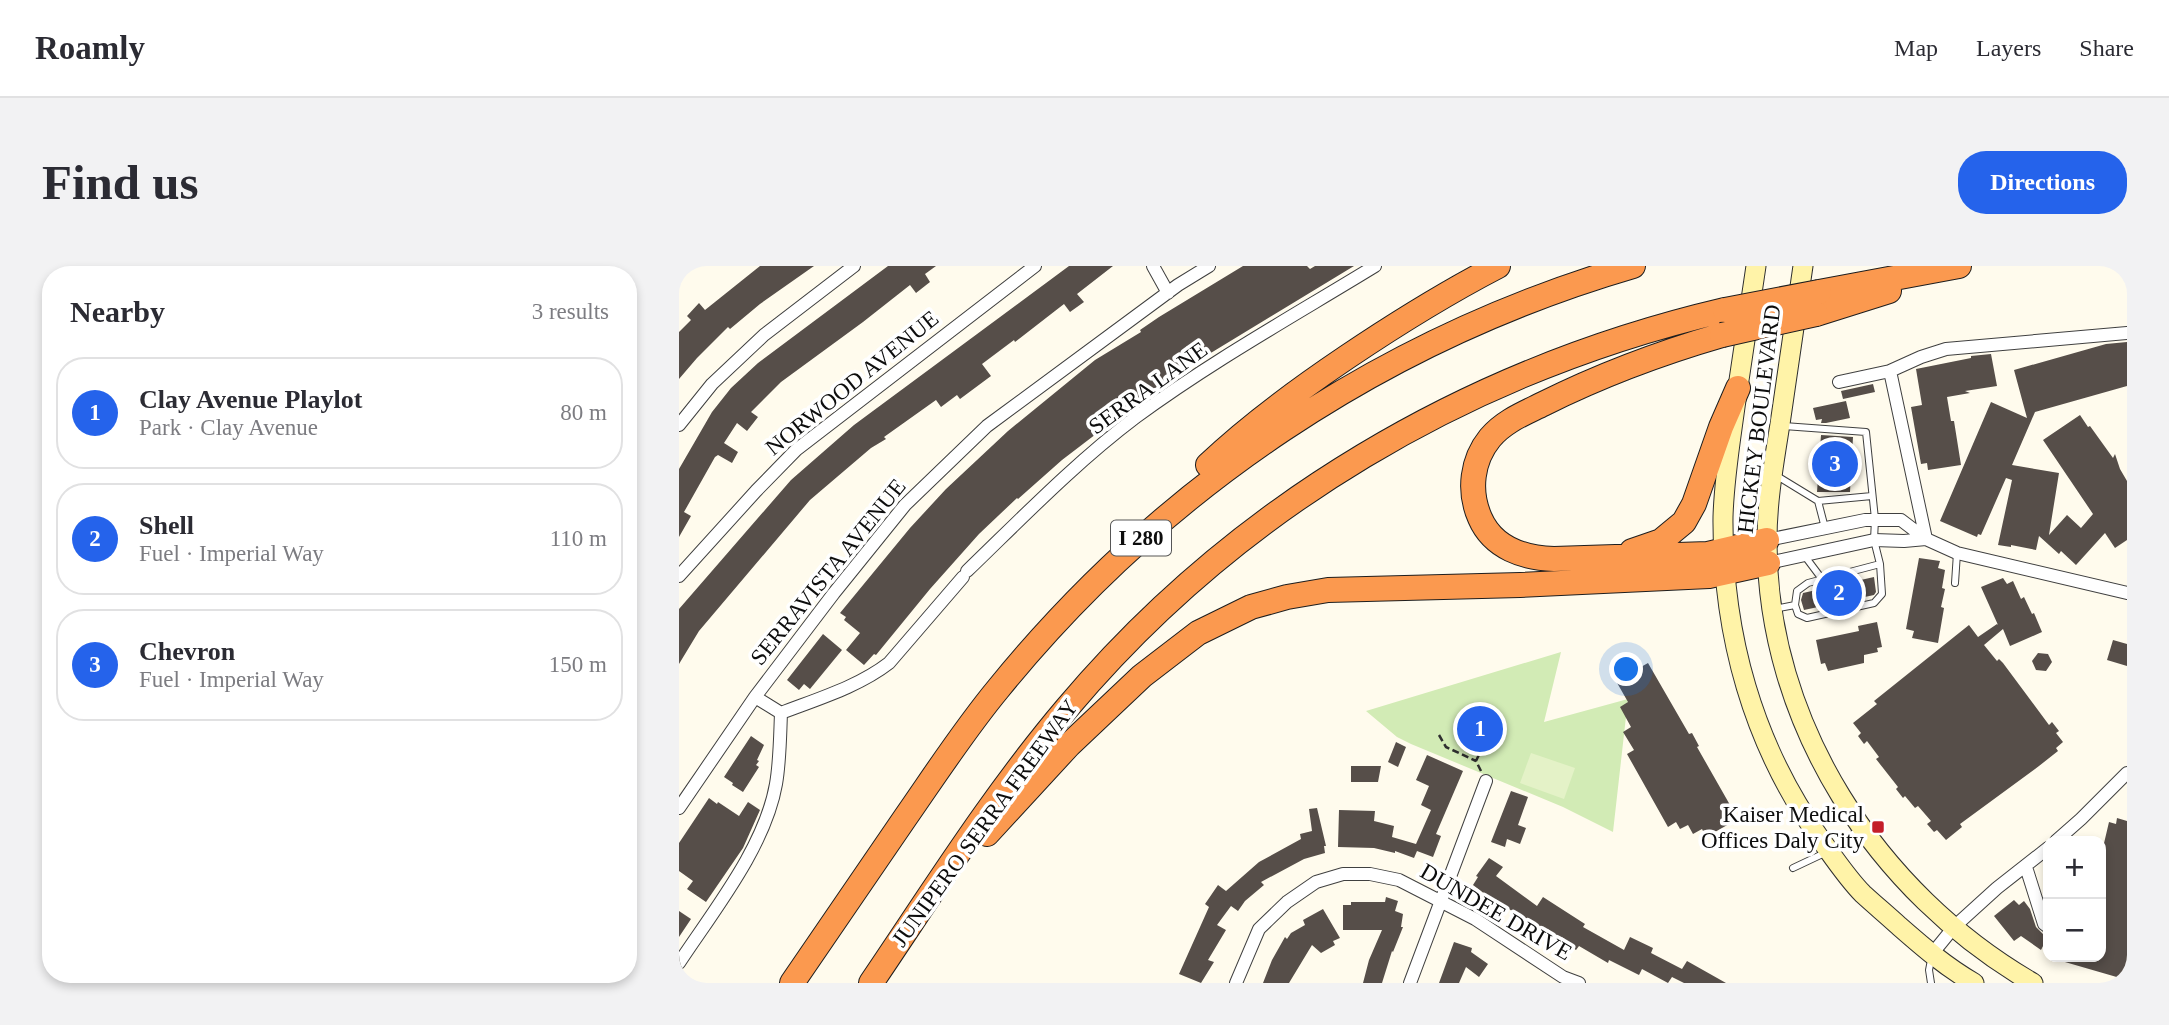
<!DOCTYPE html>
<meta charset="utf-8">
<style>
body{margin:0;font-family:Georgia,serif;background:#f2f2f3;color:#2b2b33}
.controls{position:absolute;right:21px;bottom:21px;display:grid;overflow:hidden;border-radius:14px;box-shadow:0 4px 10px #0003}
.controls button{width:63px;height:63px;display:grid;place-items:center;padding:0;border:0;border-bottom:2px solid #e1e1e2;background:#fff;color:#2b2b33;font:35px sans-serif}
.you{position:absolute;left:948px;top:404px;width:24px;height:24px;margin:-18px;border:5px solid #fff;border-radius:50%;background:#1a73e8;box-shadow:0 0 0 10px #1a73e833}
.badge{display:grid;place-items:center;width:46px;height:46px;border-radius:50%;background:#2563eb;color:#fff;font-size:23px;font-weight:700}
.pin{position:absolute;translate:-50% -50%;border:4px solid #fff;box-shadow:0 2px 7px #0006}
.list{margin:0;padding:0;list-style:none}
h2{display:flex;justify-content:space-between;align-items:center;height:91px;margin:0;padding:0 28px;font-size:30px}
h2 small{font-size:23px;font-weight:400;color:#7c7c81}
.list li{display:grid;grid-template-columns:46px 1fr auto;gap:21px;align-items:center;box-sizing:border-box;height:112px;margin:0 14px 14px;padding:0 14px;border:2px solid #e1e1e2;border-radius:28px}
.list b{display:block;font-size:26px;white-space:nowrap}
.list p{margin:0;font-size:23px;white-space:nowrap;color:#7c7c81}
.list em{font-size:23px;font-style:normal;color:#7c7c81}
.map{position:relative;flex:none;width:1448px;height:717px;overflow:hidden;border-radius:28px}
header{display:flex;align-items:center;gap:42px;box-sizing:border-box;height:98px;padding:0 35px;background:#fff;border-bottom:2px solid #e1e1e2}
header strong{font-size:33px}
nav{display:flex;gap:38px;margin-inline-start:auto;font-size:24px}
.intro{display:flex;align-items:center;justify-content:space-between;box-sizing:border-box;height:168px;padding:0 42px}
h1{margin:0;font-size:49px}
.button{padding:18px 32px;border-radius:28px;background:#2563eb;color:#fff;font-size:24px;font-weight:700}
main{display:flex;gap:42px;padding:0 42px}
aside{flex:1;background:#fff;border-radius:28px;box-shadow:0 4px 10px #0003}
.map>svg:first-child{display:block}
.green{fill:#d2ebb5}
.pitch{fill:#e4f2c7}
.building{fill:#564e49}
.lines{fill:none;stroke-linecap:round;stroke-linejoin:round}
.service-casing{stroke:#404040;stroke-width:8}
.minor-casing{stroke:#404040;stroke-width:14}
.secondary-casing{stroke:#2f2f2f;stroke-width:21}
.motorway-casing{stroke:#1e1e1e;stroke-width:26}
.path{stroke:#2f2f2f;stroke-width:2.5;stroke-dasharray:7 3.5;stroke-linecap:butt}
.service{stroke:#fff;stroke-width:6}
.minor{stroke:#fff;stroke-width:12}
.secondary{stroke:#fff3a8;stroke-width:19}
.motorway{stroke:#fb994f;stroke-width:24}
.motorway-bridge-casing{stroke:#1e1e1e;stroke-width:26;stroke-linecap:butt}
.motorway-bridge{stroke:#fb994f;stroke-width:24}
.poi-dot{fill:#c41e2a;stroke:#fff;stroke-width:2.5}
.labels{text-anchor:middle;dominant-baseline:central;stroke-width:7;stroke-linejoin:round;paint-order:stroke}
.shield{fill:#fff;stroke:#565656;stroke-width:2}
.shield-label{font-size:21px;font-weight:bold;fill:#0d0d0d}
.street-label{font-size:23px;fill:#0d0d0d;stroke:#fff}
.poi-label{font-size:23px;fill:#0d0d0d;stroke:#fff;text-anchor:end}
</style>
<header>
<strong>Roamly</strong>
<nav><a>Map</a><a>Layers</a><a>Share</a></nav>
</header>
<div class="intro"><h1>Find us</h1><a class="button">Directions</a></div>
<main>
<aside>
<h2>Nearby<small>3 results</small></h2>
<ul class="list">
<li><span class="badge">1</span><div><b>Clay Avenue Playlot</b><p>Park · Clay Avenue</p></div><em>80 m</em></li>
<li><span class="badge">2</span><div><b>Shell</b><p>Fuel · Imperial Way</p></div><em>110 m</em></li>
<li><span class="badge">3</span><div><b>Chevron</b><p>Fuel · Imperial Way</p></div><em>150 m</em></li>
</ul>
</aside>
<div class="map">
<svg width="1448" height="717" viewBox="0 0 1448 717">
<rect width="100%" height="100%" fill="#fffbed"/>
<!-- green -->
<path class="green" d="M 882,386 L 865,456 L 949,433 L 934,566 L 884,541 L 732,478 L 718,471 L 687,445 Z"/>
<!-- pitch -->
<path class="pitch" d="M 852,487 L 896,502 L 885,533 L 841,517 Z"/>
<!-- building -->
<path class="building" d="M 81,0 L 135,0 L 81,38 L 51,63 L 49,61 L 18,92 L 0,113 L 0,66 L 12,54 L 8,50 L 20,37 L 26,44 Z
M 209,0 L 257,0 L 246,8 L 251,16 L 237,27 L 231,19 L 184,56 L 102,116 L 72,146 L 79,151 L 68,165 L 58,157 L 45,177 L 59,186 L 53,197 L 39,189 L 36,191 L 5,246 L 12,250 L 0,271 L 0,203 L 33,146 L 52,122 L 79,97 Z
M 390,0 L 434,0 L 398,28 L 405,36 L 391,46 L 385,38 L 336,76 L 335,74 L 303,98 L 312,110 L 281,133 L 278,129 L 262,141 L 257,134 L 205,171 L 207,173 L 192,182 L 131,234 L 20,365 L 0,398 L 0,343 L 112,214 L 175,159 Z
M 564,0 L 628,0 L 631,3 L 636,0 L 675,0 L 489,113 L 383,194 L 339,233 L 338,232 L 300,268 L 251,323 L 197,389 L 195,388 L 185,399 L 167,384 L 181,367 L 165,354 L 167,351 L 161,347 L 231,262 L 267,223 L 329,165 L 416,94 L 462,66 L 461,64 L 480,51 Z
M 1448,76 L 1448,120 L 1356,146 L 1333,199 L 1380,207 L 1370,269 L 1388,249 L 1402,262 L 1414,248 L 1364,174 L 1401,149 L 1409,161 L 1411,160 L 1434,192 L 1436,188 L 1441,203 L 1448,215 L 1448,274 L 1436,282 L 1426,267 L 1397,299 L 1382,285 L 1380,288 L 1360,270 L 1357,284 L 1332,279 L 1332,281 L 1319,279 L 1333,214 L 1327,212 L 1302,269 L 1299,268 L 1298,271 L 1261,255 L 1312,136 L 1348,152 L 1335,104 L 1427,78 Z
M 1312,88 L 1318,120 L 1286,125 L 1291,127 L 1268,131 L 1272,155 L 1275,155 L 1282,199 L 1249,204 L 1248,197 L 1242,198 L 1232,141 L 1243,139 L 1237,103 L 1292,92 L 1292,90 Z
M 1194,118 L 1196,126 L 1164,133 L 1162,125 Z
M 1167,135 L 1171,152 L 1147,157 L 1142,157 L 1143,153 L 1137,154 L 1134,142 Z
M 1142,169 L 1174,171 L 1171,226 L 1138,226 Z
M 1240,292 L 1261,295 L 1259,302 L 1266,304 L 1263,322 L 1266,323 L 1262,341 L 1265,342 L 1259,377 L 1233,372 L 1235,365 L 1227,363 Z
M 1195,311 L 1197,326 L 1195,329 L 1125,344 L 1122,334 L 1124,327 Z
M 1324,312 L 1328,318 L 1334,315 L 1342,333 L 1345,331 L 1353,348 L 1355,347 L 1363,366 L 1331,380 L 1324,363 L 1305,379 L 1318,395 L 1320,393 L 1324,397 L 1370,459 L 1373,456 L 1380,465 L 1377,467 L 1384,476 L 1377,482 L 1379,485 L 1360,500 L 1281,558 L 1283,561 L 1267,574 L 1258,564 L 1255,566 L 1248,558 L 1252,555 L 1239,540 L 1236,542 L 1226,530 L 1224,532 L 1217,523 L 1219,521 L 1197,493 L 1200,491 L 1188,475 L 1185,478 L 1179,470 L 1182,467 L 1174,457 L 1198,438 L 1195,435 L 1290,359 L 1299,371 L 1318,358 L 1319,359 L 1302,321 Z
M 1198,356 L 1203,381 L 1198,382 L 1199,386 L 1185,389 L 1185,397 L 1149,405 L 1146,397 L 1142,398 L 1137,374 L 1180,365 L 1179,360 Z
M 144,368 L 163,384 L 131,423 L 125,418 L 120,424 L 108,414 Z
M 1434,374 L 1448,378 L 1448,400 L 1428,394 Z
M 1359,387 L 1369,388 L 1373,396 L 1367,405 L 1357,404 L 1353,395 Z
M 969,397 L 1010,468 L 1013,467 L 1020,480 L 1018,481 L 1059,553 L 1027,571 L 1023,563 L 1014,568 L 1009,559 L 1001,563 L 997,556 L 989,561 L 948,488 L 955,484 L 944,466 L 952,461 L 941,441 L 949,436 L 937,415 Z
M 72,470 L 85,479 L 78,494 L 80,495 L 77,499 L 80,501 L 64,526 L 53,519 L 54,517 L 45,511 Z
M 717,476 L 727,481 L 719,501 L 709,496 Z
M 748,489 L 784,505 L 757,568 L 762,570 L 754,591 L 738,585 L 735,592 L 716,585 L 716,587 L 695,582 L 659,581 L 660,544 L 696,545 L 695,555 L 715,560 L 713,571 L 737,578 L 752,544 L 742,539 L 750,520 L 737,514 Z
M 672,500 L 702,500 L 699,516 L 672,516 Z
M 832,525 L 849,531 L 839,559 L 847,562 L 841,578 L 828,573 L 826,581 L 812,576 Z
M 30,532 L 38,538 L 39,536 L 60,550 L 69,536 L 81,544 L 64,582 L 27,636 L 8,623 L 14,615 L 0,605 L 0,577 Z
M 638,542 L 647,580 L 645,580 L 646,587 L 625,593 L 582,616 L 585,619 L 566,635 L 559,645 L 552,640 L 538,659 L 547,664 L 529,694 L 535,696 L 522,717 L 500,708 L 530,641 L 526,638 L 539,619 L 547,625 L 580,596 L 622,573 L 621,568 L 633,565 L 630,543 Z
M 1438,552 L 1448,555 L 1448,714 L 1379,694 L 1379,691 L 1422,691 L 1422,590 L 1430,556 L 1437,558 Z
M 810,592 L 824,601 L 817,610 L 858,640 L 864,631 L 906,658 L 904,661 L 945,684 L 951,671 L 974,682 L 972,687 L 1003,703 L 1008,695 L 1047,717 L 1005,717 L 993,711 L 989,717 L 963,703 L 960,709 L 930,694 L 929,697 L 900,680 L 897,684 L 871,667 L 868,670 L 816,633 L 815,635 L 794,619 L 799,611 L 797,610 Z
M 707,631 L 719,635 L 716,645 L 724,648 L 722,661 L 724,661 L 714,686 L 713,685 L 703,717 L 684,717 L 690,694 L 703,664 L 664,664 L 664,639 L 672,639 L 672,636 L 706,636 Z
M 1335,634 L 1340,639 L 1345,635 L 1351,643 L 1357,661 L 1364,668 L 1369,670 L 1362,684 L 1342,670 L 1335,675 L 1315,650 Z
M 644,643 L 661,672 L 654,675 L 656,679 L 642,687 L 633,679 L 610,717 L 584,717 L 593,694 L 606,671 L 608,673 L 612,667 L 626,659 L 624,654 Z
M 0,645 L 12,653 L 0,671 Z
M 775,676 L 793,682 L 792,686 L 809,698 L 800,711 L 787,701 L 780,717 L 760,717 Z"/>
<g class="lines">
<defs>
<path id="service" d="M 1098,210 L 1139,235 L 1193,230
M 1139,235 L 1146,262
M 1125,289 L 1143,313
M 1276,317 L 1278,287
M 1116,339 L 1118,325 L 1129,317 L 1201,298
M 1095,343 L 1116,339 L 1119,348 L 1128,352 L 1195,337 L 1203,328 L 1201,298 L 1195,274 L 1196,253 L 1187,166 L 1105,160
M 1114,602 L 1150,585 L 1181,563
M 1252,694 L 1250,704 L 1252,717"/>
<path id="minor" d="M 474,0 L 489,27
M 1160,116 L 1211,105
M 0,159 L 33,118 L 85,69 L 175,0
M 1247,273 L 1211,105 L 1242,91 L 1267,83 L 1448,67
M 1088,274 L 1186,254 L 1222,254 L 1247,273 L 1278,287 L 1448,327
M 1089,297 L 1195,274 L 1225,275 L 1247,273
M 288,305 C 343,252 396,197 457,151 C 533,95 616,49 696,0
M 0,310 L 77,225 L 117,184 L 356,0
M 76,431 L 102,447
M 0,542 L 76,431 L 155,327 L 226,239 L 308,160 L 499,19 L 530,0
M 1377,575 L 1402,553 L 1448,507
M 1347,601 L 1365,658 L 1369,661
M 1253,688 L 1275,661 L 1318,622 L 1369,582
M 0,697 C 35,644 86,581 97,518 C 101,495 101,471 102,447 C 138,433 179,421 210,397 L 284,311
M 557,717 L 580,663 L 608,636 L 637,616 L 664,608 L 691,608 L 720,614 L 796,653 L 884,711 L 900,717
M 731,717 L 807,515"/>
<path id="secondary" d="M 1077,0 C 1070,47 1063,94 1056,141 C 1051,178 1045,214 1044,251 C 1043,368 1074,479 1142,574 C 1155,592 1169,613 1184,628 C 1196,639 1208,649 1220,660 C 1244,681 1267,701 1295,717
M 1124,0 C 1116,53 1109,105 1101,158 C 1095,196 1088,235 1088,274 C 1087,457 1198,627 1354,717"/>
<path id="motorway" d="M 1140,26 L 1280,0
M 1137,48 L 1210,25
M 1043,69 C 981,87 922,109 864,138 C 846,147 825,155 811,172 C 793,194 789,225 801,252 C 814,282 845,292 875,293 L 1029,288 L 1088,274
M 529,199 C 572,158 619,124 668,91 C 717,58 767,27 819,0
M 953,285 L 982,275 L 1005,256 L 1015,238 L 1042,161 L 1059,122
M 308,568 L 390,479 L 463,410 L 519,367 L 572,341 L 608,331 L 649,324 L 841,319 L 1030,310 L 1089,297
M 113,717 C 151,662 188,607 226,552 C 256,509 285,464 319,423 C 483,221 704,73 954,0
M 192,717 C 255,624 315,528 388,442 C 558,240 790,104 1046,44"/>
</defs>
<!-- service casing -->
<use href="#service" class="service-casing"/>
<!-- minor casing -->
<use href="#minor" class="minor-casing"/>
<!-- secondary casing -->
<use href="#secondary" class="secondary-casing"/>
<!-- motorway casing -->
<use href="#motorway" class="motorway-casing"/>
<!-- path -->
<path class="path" d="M 760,469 L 767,481 L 797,495
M 802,505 L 797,495 L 805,478 L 811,455"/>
<!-- service -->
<use href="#service" class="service"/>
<!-- minor -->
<use href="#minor" class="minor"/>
<!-- secondary -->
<use href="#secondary" class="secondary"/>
<!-- motorway -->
<use href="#motorway" class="motorway"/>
<defs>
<path id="motorway-bridge" d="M 1046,44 L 1140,26
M 1043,69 L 1137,48"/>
</defs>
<!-- motorway-bridge casing -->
<use href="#motorway-bridge" class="motorway-bridge-casing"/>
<!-- motorway-bridge -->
<use href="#motorway-bridge" class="motorway-bridge"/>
</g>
<!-- markers -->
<rect class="poi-dot" x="1192" y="554" width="14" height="14" rx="3.5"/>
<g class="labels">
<!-- shield labels -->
<rect class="shield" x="432" y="254.5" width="60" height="35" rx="5"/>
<g class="shield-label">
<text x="462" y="272">I 280</text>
</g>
<!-- street labels -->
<g class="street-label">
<text transform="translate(173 117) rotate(-39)">NORWOOD AVENUE</text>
<text transform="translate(469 122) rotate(-36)">SERRA LANE</text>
<text transform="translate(1080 153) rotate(-83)">HICKEY BOULEVARD</text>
<text transform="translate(149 306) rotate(-51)">SERRAVISTA AVENUE</text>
<text transform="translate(306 557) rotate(-54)">JUNIPERO SERRA FREEWAY</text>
<text transform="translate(817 646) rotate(30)">DUNDEE DRIVE</text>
</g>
<!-- poi labels -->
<g class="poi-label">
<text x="1185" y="548">Kaiser Medical<tspan x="1185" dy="26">Offices Daly City</tspan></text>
</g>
</g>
</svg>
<div class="controls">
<button>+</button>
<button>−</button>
</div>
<div class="you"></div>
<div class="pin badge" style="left:801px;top:463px">1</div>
<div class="pin badge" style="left:1160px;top:327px">2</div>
<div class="pin badge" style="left:1156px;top:198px">3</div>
</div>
</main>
